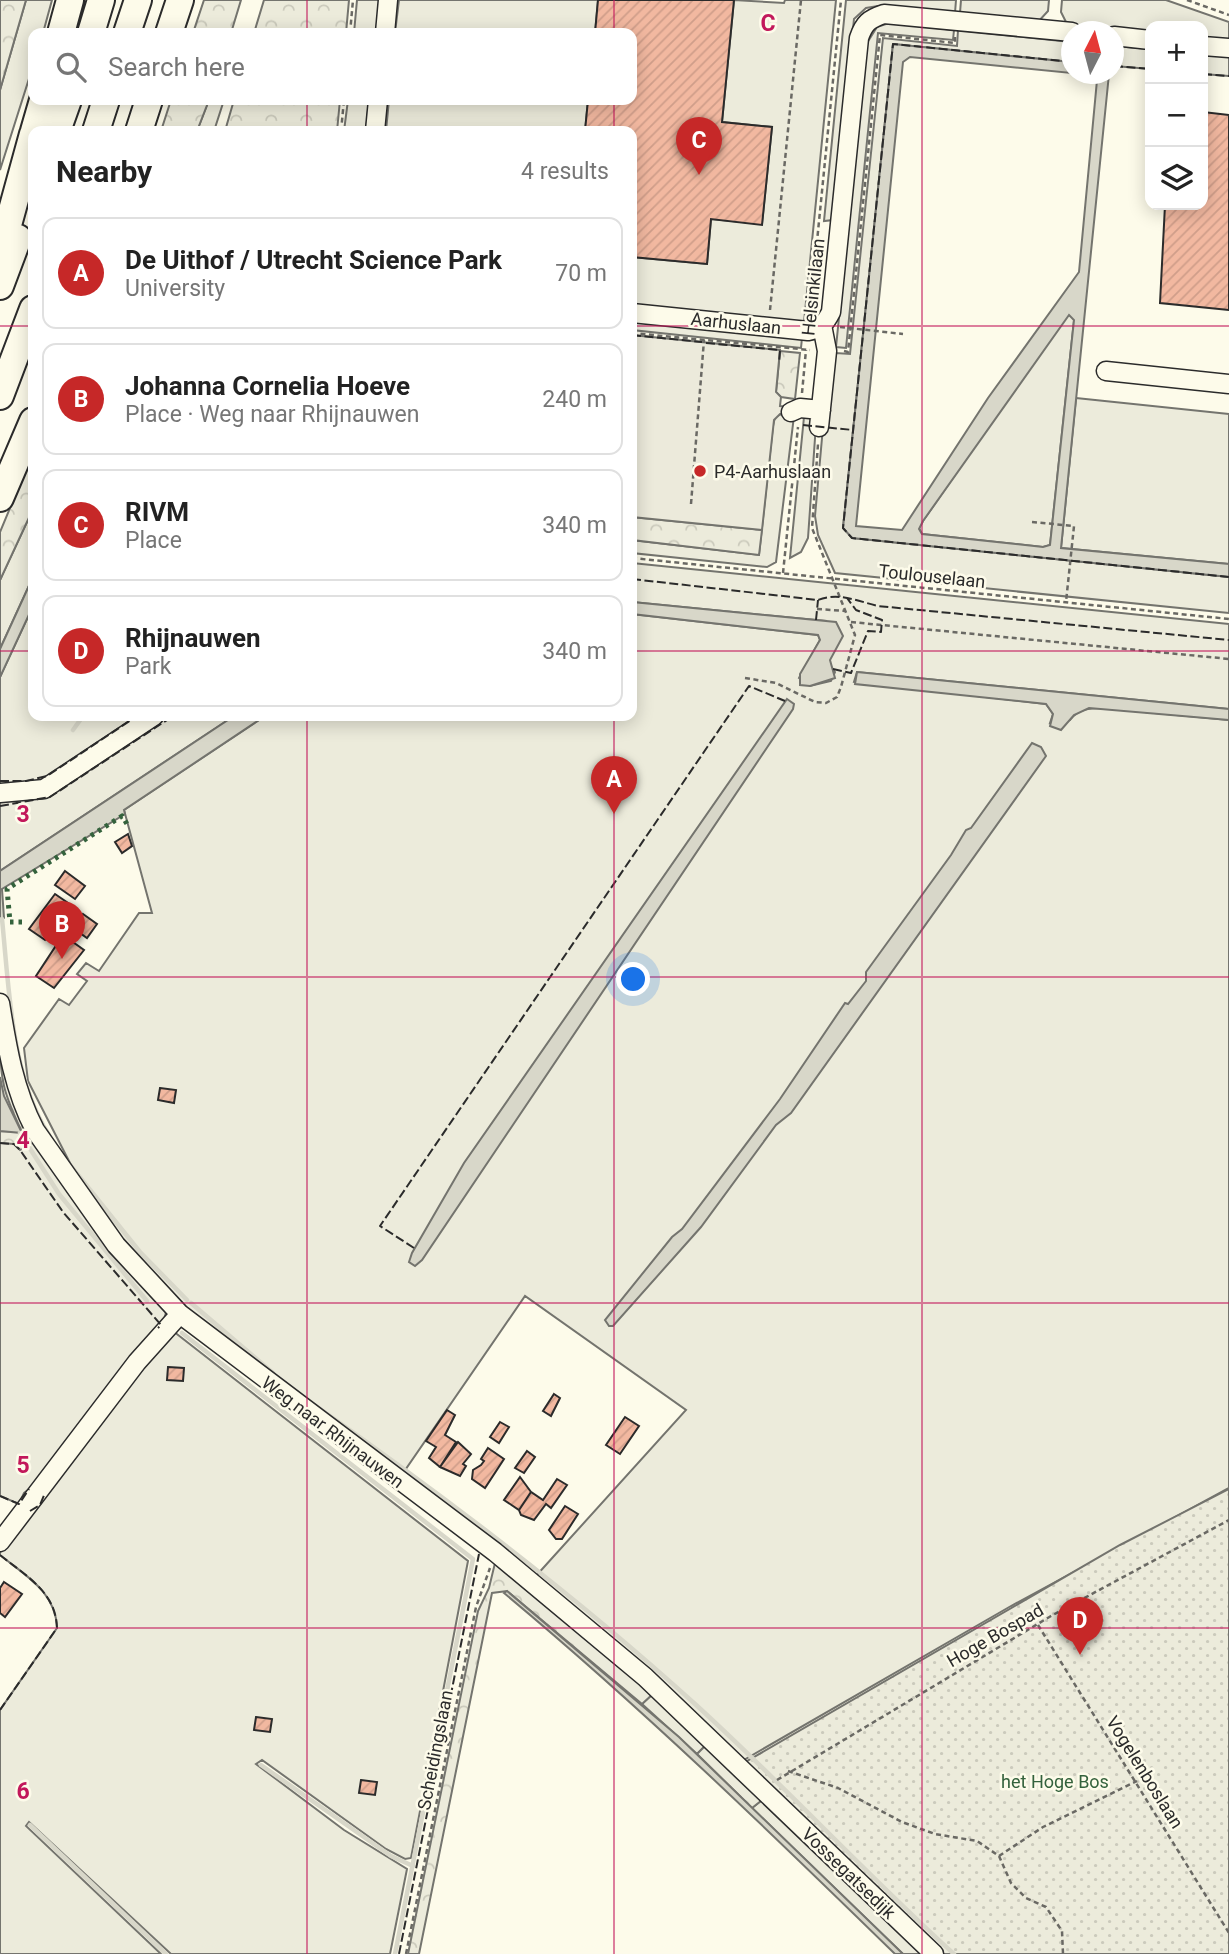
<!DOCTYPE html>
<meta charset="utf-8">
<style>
body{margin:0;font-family:Roboto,sans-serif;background:#f2f2f2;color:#222}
.controls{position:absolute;right:21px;top:21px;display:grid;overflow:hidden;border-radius:14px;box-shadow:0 4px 18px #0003}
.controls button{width:63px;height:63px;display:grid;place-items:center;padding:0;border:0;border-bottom:2px solid #e0e0e0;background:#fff;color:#222;font:35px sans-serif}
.compass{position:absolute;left:1061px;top:21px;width:63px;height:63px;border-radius:50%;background:#fff;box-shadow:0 4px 18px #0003;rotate:6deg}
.you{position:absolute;left:634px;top:980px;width:24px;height:24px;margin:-18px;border:5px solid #fff;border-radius:50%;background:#1a73e8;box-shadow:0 0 0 10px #1a73e833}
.badge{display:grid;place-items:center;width:46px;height:46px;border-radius:50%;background:#c62828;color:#fff;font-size:23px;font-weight:700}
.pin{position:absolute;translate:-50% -58px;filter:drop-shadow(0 2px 4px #0008)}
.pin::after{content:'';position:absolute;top:37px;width:24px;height:21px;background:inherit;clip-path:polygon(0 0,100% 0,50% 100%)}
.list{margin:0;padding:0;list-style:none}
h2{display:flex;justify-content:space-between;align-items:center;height:91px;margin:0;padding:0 28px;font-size:30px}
h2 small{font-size:23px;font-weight:400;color:#767676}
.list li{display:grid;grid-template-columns:46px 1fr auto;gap:21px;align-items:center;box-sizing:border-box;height:112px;margin:0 14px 14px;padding:0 14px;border:2px solid #e0e0e0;border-radius:14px}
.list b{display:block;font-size:26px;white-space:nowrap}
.list p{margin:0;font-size:23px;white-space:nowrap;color:#767676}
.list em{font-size:23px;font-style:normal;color:#767676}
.icon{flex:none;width:38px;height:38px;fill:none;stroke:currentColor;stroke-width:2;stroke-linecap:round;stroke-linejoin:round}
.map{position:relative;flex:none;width:1229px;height:1954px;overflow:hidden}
.search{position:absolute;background:#fff;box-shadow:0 4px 18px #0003;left:28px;top:28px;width:609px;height:77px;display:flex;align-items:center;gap:18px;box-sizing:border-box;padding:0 24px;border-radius:14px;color:#767676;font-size:26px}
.panel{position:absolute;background:#fff;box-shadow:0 4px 18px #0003;left:28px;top:126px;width:609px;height:595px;border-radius:14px}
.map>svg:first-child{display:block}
.green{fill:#ecebdb;stroke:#74746e;stroke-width:2}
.forest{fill:url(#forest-crowns);stroke:#74746e;stroke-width:2}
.park{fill:url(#park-dots);stroke:#74746e;stroke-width:2}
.parking{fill:#eceadb;stroke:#74746e;stroke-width:2}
.water{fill:#d8d7c9;stroke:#74746e;stroke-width:2;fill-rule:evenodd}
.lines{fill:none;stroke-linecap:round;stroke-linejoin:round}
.stream{stroke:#d8d7c9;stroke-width:4.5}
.building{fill:url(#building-hatch);stroke:#2b2b2b;stroke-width:2}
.minor-casing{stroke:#2b2b2b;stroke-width:21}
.highway-casing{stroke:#2b2b2b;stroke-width:30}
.path{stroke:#6a6964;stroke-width:2.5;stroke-dasharray:5 3.5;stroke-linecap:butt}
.minor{stroke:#fdfbea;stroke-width:18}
.highway{stroke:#fdfbea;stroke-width:26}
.hedge{stroke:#34623c;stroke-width:5;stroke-dasharray:3.5 5;stroke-linecap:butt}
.fence{stroke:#2b2b2b;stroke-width:2;stroke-dasharray:9 3.5;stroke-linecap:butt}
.grid{fill:none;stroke:#c2185b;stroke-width:2;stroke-opacity:0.55}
.poi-dot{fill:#c62828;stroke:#fdfbea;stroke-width:2.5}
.labels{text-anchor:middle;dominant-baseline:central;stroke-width:5;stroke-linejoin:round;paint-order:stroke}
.street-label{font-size:18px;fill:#2b2b2b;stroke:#fdfbea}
.poi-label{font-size:18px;fill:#2b2b2b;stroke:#fdfbea;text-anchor:start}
.park-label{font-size:18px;fill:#34623c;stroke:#fdfbea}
.grid-label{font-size:23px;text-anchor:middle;font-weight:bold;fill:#c2185b;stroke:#fdfbea;stroke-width:5;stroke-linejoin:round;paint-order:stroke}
</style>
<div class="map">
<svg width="1229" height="1954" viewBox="0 0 1229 1954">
<defs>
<pattern id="forest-crowns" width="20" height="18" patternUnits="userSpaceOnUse" patternTransform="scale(1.75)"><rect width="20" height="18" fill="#ecebdb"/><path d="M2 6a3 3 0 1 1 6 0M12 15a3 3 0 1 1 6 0" fill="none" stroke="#cbcabc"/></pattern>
<pattern id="park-dots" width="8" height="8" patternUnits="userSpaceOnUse" patternTransform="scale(1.75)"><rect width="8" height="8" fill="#ecebdb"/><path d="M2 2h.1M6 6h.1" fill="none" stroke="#cbcabc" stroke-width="1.8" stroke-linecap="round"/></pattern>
<pattern id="building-hatch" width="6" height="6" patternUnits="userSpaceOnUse" patternTransform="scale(1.75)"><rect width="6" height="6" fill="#f2b8a0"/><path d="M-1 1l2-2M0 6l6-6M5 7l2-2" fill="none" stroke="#d09e8a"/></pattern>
</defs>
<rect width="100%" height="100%" fill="#fdfbea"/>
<!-- green -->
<path class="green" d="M 26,0 L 52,0 L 43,33 L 33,33 L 33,66 L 0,170 L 0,90 Z
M 357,0 L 380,0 L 376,33 L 354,33 Z
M 399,0 L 598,0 L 595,33 L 395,33 Z
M 734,0 L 784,3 L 785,0 L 836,0 L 804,322 L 632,306 L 632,257 L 707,264 L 711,219 L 762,224 L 772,127 L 722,122 Z
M 846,0 L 956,0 L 955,13 L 878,6 L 866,8 L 854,19 L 833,220 L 824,221 Z
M 961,0 L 1049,0 L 1048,11 L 1038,22 L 960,13 Z
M 1062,0 L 1166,0 L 1229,22 L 1229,40 L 1203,38 L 1203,26 L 1150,26 L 1150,32 L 1067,24 L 1061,12 Z
M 889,23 L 954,30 L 953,40 L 878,33 L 846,348 L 836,347 L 867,43 L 877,27 Z
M 958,30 L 1071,42 L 1071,62 L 893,44 L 843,528 L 853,538 L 1229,577 L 1229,613 L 835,573 L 818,535 L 815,516 L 823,427 L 836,353 L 850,354 L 883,38 L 957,46 Z
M 1114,46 L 1150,49 L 1150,69 L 1114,66 Z
M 1203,54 L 1229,57 L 1229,76 L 1203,74 Z
M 209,100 L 224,100 L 214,131 L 197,131 Z
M 348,100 L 369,100 L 366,131 L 344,131 Z
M 389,100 L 588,100 L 585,131 L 386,131 Z
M 1071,315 L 1074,320 L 1050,545 L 1043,547 L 922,534 L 919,528 L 923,521 L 1065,316 Z
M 632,321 L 802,338 L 801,348 L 632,330 Z
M 1076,398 L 1229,414 L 1229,564 L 1061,548 Z
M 781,414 L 794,416 L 776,562 L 767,567 L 632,553 L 632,540 L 759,555 L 773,426 L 775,417 Z
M 804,417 L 813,417 L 816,424 L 808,538 L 801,552 L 790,558 Z
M 33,509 L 33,577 L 0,649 L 0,580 Z
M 632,563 L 1229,624 L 1229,709 L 857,672 L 854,682 L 1046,704 L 1053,714 L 1050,723 L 1070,720 C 1078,709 1090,708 1102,708 L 1229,720 L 1229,1488 L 1011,1606 L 742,1761 L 535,1577 L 686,1410 L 525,1296 L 401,1476 L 166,1294 L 78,1185 L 72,1167 L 28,1081 L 24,1048 L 59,999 L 69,1005 L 87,981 L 77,974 L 86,963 L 99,971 L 139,913 L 152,913 L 124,810 L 265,716 L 632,716 L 632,614 L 818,635 L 820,640 L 799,678 L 810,686 L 831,681 L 835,672 L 830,665 L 826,621 L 632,602 Z
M 33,606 L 33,716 L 143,716 L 46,781 L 0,786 L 0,677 Z
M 164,716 L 234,716 L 0,871 L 0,800 L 54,790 Z
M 35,1141 L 167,1309 L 163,1323 L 36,1484 L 24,1493 L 19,1504 L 0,1496 L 0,1143 Z
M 173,1331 L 468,1561 L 411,1858 L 405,1859 L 386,1849 L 262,1760 L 256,1764 L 344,1830 L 407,1869 L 390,1954 L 171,1954 L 29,1822 L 26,1826 L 161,1954 L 0,1954 L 0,1710 L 57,1628 C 56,1592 26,1576 0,1555 L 0,1548 C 12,1533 38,1508 45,1493 Z
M 655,1692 L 709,1742 L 697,1754 L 642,1704 Z
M 766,1797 L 926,1954 L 903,1954 L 752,1808 Z"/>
<!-- forest -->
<path class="forest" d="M 0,0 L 26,0 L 0,90 Z
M 204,0 L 241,0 L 231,33 L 193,33 Z
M 264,0 L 349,0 L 346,33 L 254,33 Z
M 171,100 L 209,100 L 197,131 L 161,131 Z
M 234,100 L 340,100 L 337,131 L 225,131 Z
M 780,351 L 800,353 L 795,399 L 781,397 L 776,392 Z
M 33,453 L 33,509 L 0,580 L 0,532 Z
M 632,517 L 762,530 L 759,555 L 632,540 Z
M 0,1039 L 35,1141 L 20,1150 L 14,1144 L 0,1143 L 0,1131 L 22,1132 C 4,1094 0,1081 0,1039 Z
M 495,1563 L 655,1692 L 642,1704 L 507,1591 L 492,1593 L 419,1954 L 408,1954 L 478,1611 L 489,1588 Z
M 709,1742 L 766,1797 L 752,1808 L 697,1754 Z"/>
<!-- park -->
<path class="park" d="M 1229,1489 L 1229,1954 L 937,1954 L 742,1764 L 1120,1545 Z"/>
<!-- parking -->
<path class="parking" d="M 632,335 L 780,350 L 776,392 L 781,397 L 780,406 L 791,407 L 790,415 L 780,414 L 774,420 L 762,530 L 632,517 Z"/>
<!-- water -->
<path class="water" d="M 893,44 L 1071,62 L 1071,73 L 910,57 L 903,62 L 856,526 L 902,530 L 988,398 L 1079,272 L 1097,80 L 1093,76 L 1076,74 L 1109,74 L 1061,548 L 1229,564 L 1229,577 L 852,538 L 843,528 ZM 1069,315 L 1074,320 L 1050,545 L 1043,547 L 922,534 L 919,529 L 923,521 Z
M 33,577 L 33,606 L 0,677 L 0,649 Z
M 632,602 L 836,622 L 843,636 L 830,660 L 835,678 L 810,686 L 800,685 L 800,674 L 820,640 L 818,635 L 632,614 Z
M 857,672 L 1229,709 L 1229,720 L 1089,708 L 1074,715 L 1061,730 L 1050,726 L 1053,714 L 1046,704 L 855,684 Z
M 787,699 L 794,704 L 793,709 L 422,1260 L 415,1266 L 409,1262 L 412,1253 L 464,1163 Z
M 234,716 L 265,716 L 124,810 L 125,814 L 2,889 L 4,918 L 0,920 L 0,871 Z
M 1032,743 L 1041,747 L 1046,756 L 791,1113 L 776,1125 L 701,1227 L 613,1326 L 609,1326 L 605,1320 L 672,1237 L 682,1229 L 780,1099 L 845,1003 L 848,1004 L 866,981 L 866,972 L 951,855 L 966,830 L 971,828 Z
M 0,1077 L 4,1096 L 22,1133 L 0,1131 Z
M 507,1591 L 679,1737 L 903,1954 L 895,1954 C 768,1830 641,1707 504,1593 Z"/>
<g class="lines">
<!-- stream -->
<path class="stream" d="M 73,730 L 83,716
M 2,919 C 9,987 11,1077 49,1135
M 20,1133 L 59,1194 L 147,1301
M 66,1160 L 140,1252 L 187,1300
M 191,1303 L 273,1373
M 182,1333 L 473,1559 L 395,1954
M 313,1404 C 446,1497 575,1595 695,1704 C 784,1785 865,1873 954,1954
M 261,1765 L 391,1856 L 413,1866
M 30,1825 L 166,1954"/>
</g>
<!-- building -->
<path class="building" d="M 598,0 L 734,0 L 722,122 L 772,127 L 762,225 L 711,219 L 707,264 L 632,257 L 632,131 L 585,131 L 588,100 L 632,100 L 632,33 L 595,33 Z
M 1203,112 L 1229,115 L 1229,310 L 1160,303 L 1165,205 L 1203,205 Z
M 128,834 L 132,846 L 122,853 L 115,842 Z
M 65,871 L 85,886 L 75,899 L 55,885 Z
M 55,894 L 71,905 L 45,940 L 29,929 Z
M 83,914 L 97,924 L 87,938 L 73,928 Z
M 63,935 L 84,950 L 54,988 L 36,976 Z
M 160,1088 L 176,1090 L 174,1103 L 158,1100 Z
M 168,1367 L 184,1368 L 183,1381 L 167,1380 Z
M 554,1394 L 560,1398 L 551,1416 L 543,1411 Z
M 447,1410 L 455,1415 L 445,1435 L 456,1442 L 440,1467 L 429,1458 L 436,1447 L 426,1441 Z
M 625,1417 L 639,1426 L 620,1454 L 606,1445 Z
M 500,1422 L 509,1427 L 499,1443 L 490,1437 Z
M 458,1442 L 471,1454 L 463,1464 L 466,1466 L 460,1476 L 440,1467 Z
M 488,1448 L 504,1459 L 485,1488 L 472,1479 L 473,1470 L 481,1465 L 484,1461 L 481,1459 Z
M 527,1451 L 535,1457 L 524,1473 L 515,1468 Z
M 520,1477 L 531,1492 L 519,1510 L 504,1500 Z
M 557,1479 L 567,1485 L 551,1508 L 546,1504 L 534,1520 L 521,1515 L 519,1510 L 531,1492 L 543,1500 Z
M 565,1506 L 578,1514 L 562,1539 L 556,1539 L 549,1530 Z
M 4,1582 L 22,1594 L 5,1617 L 0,1613 L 0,1588 Z
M 256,1717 L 272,1719 L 270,1732 L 254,1730 Z
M 361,1780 L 377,1782 L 375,1795 L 359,1793 Z"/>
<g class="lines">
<defs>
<path id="minor" d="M 385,33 L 388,0
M 1114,36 L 1150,40
M 1203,46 L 1229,48
M 375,131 L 378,100
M 632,313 L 808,331 C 821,329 826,322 831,312 L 859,38 C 864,23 869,19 884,14 L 1072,32
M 1106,371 L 1229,384
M 791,412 L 800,408 L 821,410
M 819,427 L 827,351 L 822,325
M 0,793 L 44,789 L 154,716
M 0,1003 C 7,1047 14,1090 35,1130 L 116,1245 L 180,1314 L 495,1552 L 645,1677 L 934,1954
M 0,1542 L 137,1362 L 180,1314"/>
<path id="highway" d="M 61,33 L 70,0
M 91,33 L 101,0
M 127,33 L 138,0
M 169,33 L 180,0
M 34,131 L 43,100
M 57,131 L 68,100
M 96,131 L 106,100
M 139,131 L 149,100
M 0,254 L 33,134
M 0,286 L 18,238
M 0,396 L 33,309
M 0,498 L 33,421"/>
</defs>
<!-- minor casing -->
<use href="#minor" class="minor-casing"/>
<!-- highway casing -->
<use href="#highway" class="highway-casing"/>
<!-- path -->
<path class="path" d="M 1187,0 L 1229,15
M 350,33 L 353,0
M 341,131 L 344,100
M 770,310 L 801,0
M 810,312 L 841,0
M 840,327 L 903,334
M 632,333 L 810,350
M 844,351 L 848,352 L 880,35 L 955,43 L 955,37
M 802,393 L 806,350
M 691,504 L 704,340
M 1032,522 L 1074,526 L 1066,602
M 632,558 L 1229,619
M 783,573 L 798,427
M 817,609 L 846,611
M 851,622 L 1229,659
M 745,678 L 776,683 L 815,702 L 826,703 L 837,697 L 841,687 L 855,635 L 812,528 L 818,444
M 1038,1625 L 1229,1933
M 788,1771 L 838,1788 L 902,1822 L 935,1834 L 977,1841 L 999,1856 L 1011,1883 L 1026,1898 L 1046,1907 L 1062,1931 L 1063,1954
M 777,1780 L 1051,1616 L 1229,1520
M 999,1856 L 1043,1827 L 1137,1781
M 406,1954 L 476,1607 L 490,1568"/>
<!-- minor -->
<use href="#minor" class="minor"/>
<!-- highway -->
<use href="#highway" class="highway"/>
<!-- hedge -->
<path class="hedge" d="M 22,922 L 10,922 L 7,889 L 122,816 L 127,824"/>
<!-- fence -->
<path class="fence" d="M 1072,62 L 893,44 L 843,528 L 852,538 L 1229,577
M 1114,66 L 1150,69
M 1203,74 L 1229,76
M 632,335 L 702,342
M 706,343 L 780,350 L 779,363
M 803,425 L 853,430
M 632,579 L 818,600 C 839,592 857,601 878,606 L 1229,640
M 816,620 L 818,600
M 833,669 L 851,673 L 868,631 L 881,632 L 882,620 L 856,610 L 847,598
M 0,781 L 26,781 L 47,776 L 137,716
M 0,806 L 50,797 L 173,716
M 0,1143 L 14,1144 L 20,1150 L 63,1212 L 161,1325 L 158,1328
M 414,1248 L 380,1226 L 749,686 L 785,701
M 0,1496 L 19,1504 L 29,1489
M 30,1511 L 40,1505 L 45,1493
M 0,1555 C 26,1576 56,1592 57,1628 L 0,1710
M 399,1954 L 479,1554"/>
</g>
<!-- grid -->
<path class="grid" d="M 307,0 L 307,33M 614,0 L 614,33M 922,0 L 922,1954M 307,100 L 307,131M 614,100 L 614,131M 0,326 L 33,326M 632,326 L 1229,326M 0,651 L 33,651M 632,651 L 1229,651M 307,716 L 307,1954M 614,716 L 614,1954M 0,977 L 1229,977M 0,1303 L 1229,1303M 0,1628 L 1229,1628"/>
<!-- markers -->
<circle class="poi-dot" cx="700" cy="471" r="7"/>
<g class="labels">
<!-- street labels -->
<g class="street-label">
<text transform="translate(813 287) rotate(-84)">Helsinkilaan</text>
<text transform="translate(736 323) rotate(6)">Aarhuslaan</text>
<text transform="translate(932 576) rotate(6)">Toulouselaan</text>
<text transform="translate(333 1432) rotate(37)">Weg naar Rhijnauwen</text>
<text transform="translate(995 1635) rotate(-30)">Hoge Bospad</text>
<text transform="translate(435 1750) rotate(-79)">Scheidingslaan</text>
<text transform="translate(1145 1772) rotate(58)">Vogelenboslaan</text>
<text transform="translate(849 1873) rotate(44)">Vossegatsedijk</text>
</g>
<!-- poi labels -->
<g class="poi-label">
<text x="714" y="471">P4-Aarhuslaan</text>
</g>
<!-- park labels -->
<g class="park-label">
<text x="1055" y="1781">het Hoge Bos</text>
</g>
</g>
<g class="grid-label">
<text x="768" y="31">C</text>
<text x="23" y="822">3</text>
<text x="23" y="1148">4</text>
<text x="23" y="1473">5</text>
<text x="23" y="1799">6</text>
</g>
</svg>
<div class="controls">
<button>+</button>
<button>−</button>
<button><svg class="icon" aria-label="layers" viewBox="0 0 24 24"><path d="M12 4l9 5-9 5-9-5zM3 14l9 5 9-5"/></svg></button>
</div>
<svg class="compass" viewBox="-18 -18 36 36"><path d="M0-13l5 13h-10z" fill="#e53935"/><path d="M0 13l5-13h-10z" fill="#767676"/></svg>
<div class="you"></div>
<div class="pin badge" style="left:614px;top:814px">A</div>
<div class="pin badge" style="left:62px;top:959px">B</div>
<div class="pin badge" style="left:699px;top:175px">C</div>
<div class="pin badge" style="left:1080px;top:1655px">D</div>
<div class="search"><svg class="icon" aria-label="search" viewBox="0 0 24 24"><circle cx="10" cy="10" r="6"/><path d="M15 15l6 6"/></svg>Search here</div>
<section class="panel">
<h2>Nearby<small>4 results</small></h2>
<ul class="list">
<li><span class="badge">A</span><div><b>De Uithof / Utrecht Science Park</b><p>University</p></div><em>70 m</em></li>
<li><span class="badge">B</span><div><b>Johanna Cornelia Hoeve</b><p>Place · Weg naar Rhijnauwen</p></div><em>240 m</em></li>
<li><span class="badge">C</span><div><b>RIVM</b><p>Place</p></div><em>340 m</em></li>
<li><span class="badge">D</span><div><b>Rhijnauwen</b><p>Park</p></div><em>340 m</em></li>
</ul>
</section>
</div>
